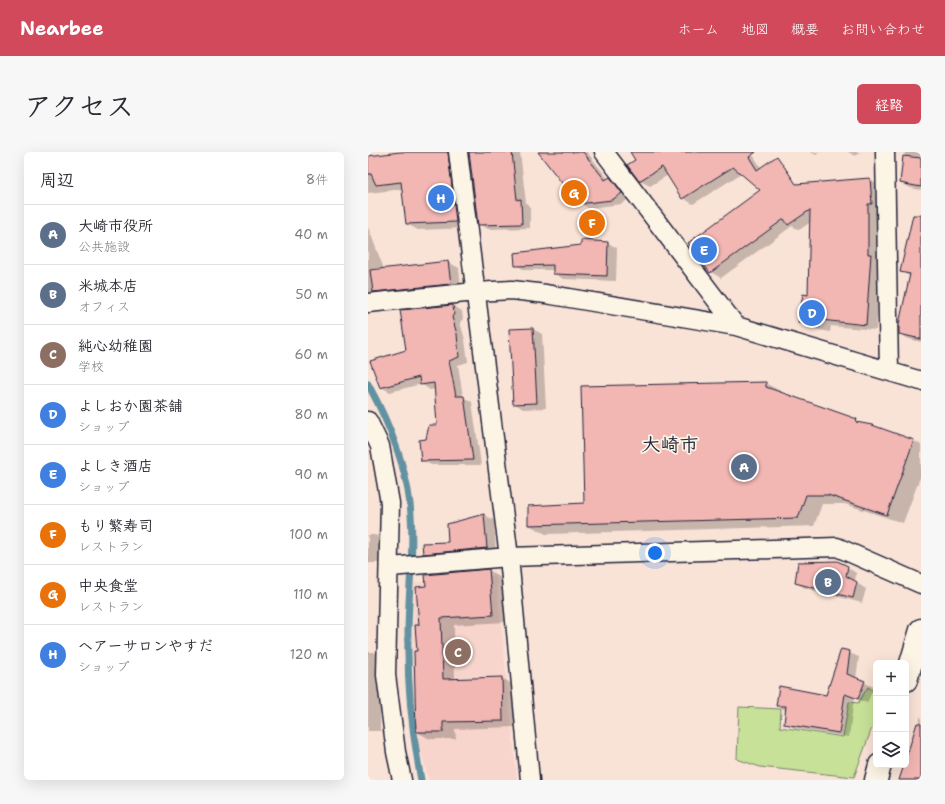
<!DOCTYPE html>
<html lang="ja">
<meta charset="utf-8">
<style>
body{margin:0;font-family:"Shantell Sans","Klee One",sans-serif;background:#f7f7f7;color:#2b2b33}
.controls{position:absolute;right:12px;bottom:12px;display:grid;overflow:hidden;border-radius:6px;box-shadow:0 4px 16px #0002}
.controls button{width:36px;height:36px;display:grid;place-items:center;padding:0;border:0;border-bottom:1px solid #e1e1e2;background:#fff;color:#2b2b33;font:20px sans-serif}
.you{position:absolute;left:287px;top:401px;width:14px;height:14px;margin:-10px;border:3px solid #fff;border-radius:50%;background:#1a73e8;box-shadow:0 0 0 6px #1a73e833}
.badge{display:grid;place-items:center;width:26px;height:26px;border-radius:50%;background:#d1495b;color:#fff;font-size:13px;font-weight:700}
.pin{position:absolute;translate:-50% -50%;border:2px solid #fff;box-shadow:0 1px 4px #0006}
.list{margin:0;padding:0;list-style:none}
h2{display:flex;justify-content:space-between;align-items:center;height:52px;margin:0;padding:0 16px;font-size:17px}
h2 small{font-size:13px;font-weight:400;color:#7c7c81}
.list li{display:grid;grid-template-columns:26px 1fr auto;gap:12px;align-items:center;box-sizing:border-box;height:60px;padding:0 16px;border-top:1px solid #e1e1e2}
.list b{display:block;font-size:15px;white-space:nowrap}
.list p{margin:0;font-size:13px;white-space:nowrap;color:#7c7c81}
.list em{font-size:13px;font-style:normal;color:#7c7c81}
.icon{flex:none;width:22px;height:22px;fill:none;stroke:currentColor;stroke-width:2;stroke-linecap:round;stroke-linejoin:round}
.map{position:relative;flex:none;width:553px;height:628px;overflow:hidden;border-radius:6px}
header{display:flex;align-items:center;gap:24px;box-sizing:border-box;height:56px;padding:0 20px;background:#d1495b;color:#fff}
header strong{font-size:19px}
nav{display:flex;gap:22px;margin-inline-start:auto;font-size:14px}
.intro{display:flex;align-items:center;justify-content:space-between;box-sizing:border-box;height:96px;padding:0 24px}
h1{margin:0;font-size:28px}
.button{padding:10px 18px;border-radius:6px;background:#d1495b;color:#fff;font-size:14px;font-weight:700}
main{display:flex;gap:24px;padding:0 24px}
aside{flex:1;background:#fff;border-radius:6px;box-shadow:0 4px 16px #0002}
.map>svg:first-child{display:block}
.built{fill:#f7d5cc}
.green{fill:#c7e198;stroke:#74826a}
.shadow{fill:#0003}
.lines{fill:none;stroke-linecap:round;stroke-linejoin:round}
.stream{stroke:#6292a2;stroke-width:7}
.building{fill:#f2b6b3;stroke:#22223b}
.street-casing{stroke:#22223b;stroke-width:21}
.secondary-casing{stroke:#22223b;stroke-width:25}
.street{stroke:#fcf5e5;stroke-width:18}
.secondary{stroke:#fcf5e5;stroke-width:22}
.labels{text-anchor:middle;dominant-baseline:central;stroke-width:3.5;stroke-linejoin:round;paint-order:stroke}
.town-label{font-size:19px;font-weight:bold;fill:#22223b;stroke:#fcf5e5}
</style>
<header>
<strong>Nearbee</strong>
<nav><a>ホーム</a><a>地図</a><a>概要</a><a>お問い合わせ</a></nav>
</header>
<div class="intro"><h1>アクセス</h1><a class="button">経路</a></div>
<main>
<aside>
<h2>周辺<small>8件</small></h2>
<ul class="list">
<li><span class="badge" style="background:#5c6f8a">A</span><div><b>大崎市役所</b><p>公共施設</p></div><em>40 m</em></li>
<li><span class="badge" style="background:#5c6f8a">B</span><div><b>米城本店</b><p>オフィス</p></div><em>50 m</em></li>
<li><span class="badge" style="background:#8d6e63">C</span><div><b>純心幼稚園</b><p>学校</p></div><em>60 m</em></li>
<li><span class="badge" style="background:#3f7fe0">D</span><div><b>よしおか園茶舗</b><p>ショップ</p></div><em>80 m</em></li>
<li><span class="badge" style="background:#3f7fe0">E</span><div><b>よしき酒店</b><p>ショップ</p></div><em>90 m</em></li>
<li><span class="badge" style="background:#e8710a">F</span><div><b>もり繁寿司</b><p>レストラン</p></div><em>100 m</em></li>
<li><span class="badge" style="background:#e8710a">G</span><div><b>中央食堂</b><p>レストラン</p></div><em>110 m</em></li>
<li><span class="badge" style="background:#3f7fe0">H</span><div><b>ヘアーサロンやすだ</b><p>ショップ</p></div><em>120 m</em></li>
</ul>
</aside>
<div class="map">
<svg width="553" height="628" viewBox="0 0 553 628">
<rect width="100%" height="100%" fill="#f9e2d6"/>
<filter id="ink" filterUnits="userSpaceOnUse"><feTurbulence type="fractalNoise" baseFrequency=".025" numOctaves="2"/><feDisplacementMap in="SourceGraphic" scale="8" xChannelSelector="R" yChannelSelector="G"/><feConvolveMatrix kernelMatrix="1 2 1 2 8 2 1 2 1" color-interpolation-filters="sRGB"/></filter>
<g filter="url(#ink)">
<!-- built -->
<path class="built" d="M 128,423 L 149,628 L 61,628 L 50,589 L 44,531 L 46,431 Z"/>
<!-- green -->
<path class="green" d="M 500,535 L 508,541 L 508,565 L 486,625 L 392,615 L 369,607 L 371,555 L 413,557 L 412,575 L 475,585 L 481,550 L 490,551 Z"/>
<!-- shadow -->
<path class="shadow" d="M 39,0 L 93,0 L 99,76 L 50,78 L 39,72 L 35,37 L 0,41 L 0,5 Z
M 102,0 L 152,0 L 158,51 L 162,54 L 162,76 L 120,77 L 111,72 Z
M 171,0 L 219,0 L 240,27 L 242,26 L 251,31 L 262,46 L 254,52 L 220,56 L 211,51 Z
M 263,0 L 383,0 L 405,34 L 502,27 L 512,33 L 509,57 L 509,107 L 513,109 L 508,178 L 463,174 L 462,180 L 441,176 L 431,170 L 441,144 L 443,70 L 431,78 L 424,74 L 353,126 L 343,120 L 394,39 L 374,21 L 325,52 L 315,46 L 300,23 L 282,34 L 272,29 L 260,13 L 268,8 Z
M 443,0 L 452,0 L 448,3 Z
M 480,0 L 492,0 L 487,4 Z
M 537,0 L 553,0 L 553,38 L 543,36 L 533,31 Z
M 0,75 L 16,117 L 80,110 L 91,116 L 93,138 L 0,145 Z
M 553,85 L 553,190 L 541,187 L 532,182 L 543,125 L 534,120 Z
M 214,89 L 240,91 L 249,96 L 248,129 L 195,127 L 186,121 L 186,118 L 157,118 L 148,113 L 214,94 Z
M 85,154 L 94,159 L 95,167 L 92,170 L 97,188 L 100,210 L 90,213 L 95,245 L 104,250 L 113,313 L 63,313 L 54,308 L 59,288 L 70,274 L 67,237 L 62,238 L 53,232 L 22,240 L 13,235 L 40,199 Z
M 165,177 L 174,182 L 178,256 L 155,257 L 146,251 Z
M 397,231 L 414,240 L 414,242 L 495,272 L 546,289 L 553,293 L 553,323 L 535,371 L 477,352 L 454,352 L 446,374 L 178,382 L 161,373 L 217,352 Z
M 116,363 L 126,368 L 128,401 L 65,406 L 56,401 L 81,391 L 80,372 Z
M 0,383 L 7,383 L 17,389 L 16,411 L 0,411 Z
M 479,415 L 488,421 L 487,430 L 498,437 L 494,451 L 437,436 L 428,431 Z
M 121,418 L 133,426 L 138,470 L 86,473 L 87,527 L 134,526 L 147,534 L 148,575 L 87,577 L 88,587 L 62,587 L 49,580 L 52,474 L 59,435 Z
M 474,498 L 491,505 L 488,527 L 506,535 L 499,551 L 486,546 L 481,585 L 426,576 L 417,571 L 419,559 L 409,554 L 459,544 Z
M 0,500 L 6,500 L 15,505 L 12,531 L 12,579 L 0,579 Z
M 553,563 L 553,628 L 532,628 L 538,613 Z"/>
<g class="lines">
<!-- stream -->
<path class="stream" d="M 0,232 C 20,269 37,310 42,352 C 47,396 40,439 40,483 C 39,532 44,580 53,628"/>
</g>
<!-- building -->
<path class="building" d="M 32,0 L 80,0 L 88,70 L 38,72 L 33,30 L 8,33 L 3,22 L 0,22 L 0,4 Z
M 101,0 L 144,0 L 149,48 L 153,47 L 154,72 L 110,73 Z
M 170,0 L 215,0 L 237,28 L 242,25 L 254,41 L 244,48 L 210,52 Z
M 262,0 L 388,0 L 381,5 L 389,18 L 409,4 L 428,32 L 502,26 L 504,52 L 500,52 L 500,102 L 503,102 L 498,173 L 453,168 L 452,175 L 430,171 L 435,142 L 440,143 L 442,58 L 420,73 L 416,67 L 342,121 L 320,91 L 392,38 L 365,15 L 314,47 L 294,15 L 271,29 L 259,13 L 267,8 Z
M 535,4 L 553,6 L 553,35 L 532,31 Z
M 545,63 L 553,63 L 553,187 L 531,182 L 531,172 L 542,122 L 532,120 Z
M 213,88 L 240,90 L 239,124 L 185,122 L 185,113 L 147,114 L 146,101 L 213,93 Z
M 80,109 L 83,132 L 5,140 L 2,118 Z
M 85,153 L 86,162 L 84,165 L 89,182 L 91,205 L 81,209 L 88,244 L 96,244 L 105,308 L 53,309 L 51,288 L 58,287 L 61,273 L 69,273 L 66,231 L 52,233 L 51,225 L 12,236 L 2,209 L 38,198 L 32,158 Z
M 165,176 L 169,251 L 145,252 L 141,177 Z
M 398,230 L 398,235 L 489,267 L 488,270 L 504,273 L 546,288 L 519,363 L 460,343 L 438,343 L 430,366 L 160,373 L 160,354 L 216,351 L 213,234 Z
M 116,362 L 119,396 L 55,402 L 54,391 L 80,390 L 79,372 Z
M 469,409 L 480,414 L 478,424 L 489,430 L 485,446 L 427,431 L 430,410 Z
M 121,417 L 125,463 L 73,466 L 75,527 L 134,525 L 135,569 L 75,570 L 75,580 L 48,580 L 46,499 L 49,499 L 47,473 L 51,473 L 48,435 L 58,434 L 57,423 Z
M 473,497 L 482,499 L 479,522 L 497,529 L 490,547 L 477,542 L 471,581 L 416,572 L 418,554 L 408,554 L 411,534 L 458,543 Z
M 549,571 L 553,572 L 553,628 L 531,628 L 536,613 L 538,613 L 538,606 Z"/>
<g class="lines">
<defs>
<path id="street" d="M 90,0 L 141,405 L 162,628
M 236,0 L 368,174
M 517,0 L 521,219
M 0,151 L 107,140 L 144,138 L 178,142 L 368,174 L 553,229
M 0,269 L 12,294 L 22,351 L 18,523 L 28,600 L 34,628
M 22,415 L 141,405 L 469,395 L 553,432"/>
<path id="secondary" d="M 538,528 L 553,478
M 508,628 L 512,613"/>
</defs>
<!-- street casing -->
<use href="#street" class="street-casing"/>
<!-- secondary casing -->
<use href="#secondary" class="secondary-casing"/>
<!-- street -->
<use href="#street" class="street"/>
<!-- secondary -->
<use href="#secondary" class="secondary"/>
</g>
</g>
<g class="labels">
<!-- town labels -->
<g class="town-label">
<text x="302" y="292">大崎市</text>
</g>
</g>
</svg>
<div class="controls">
<button>+</button>
<button>−</button>
<button><svg class="icon" aria-label="layers" viewBox="0 0 24 24"><path d="M12 4l9 5-9 5-9-5zM3 14l9 5 9-5"/></svg></button>
</div>
<div class="you"></div>
<div class="pin badge" style="left:376px;top:315px;background:#5c6f8a">A</div>
<div class="pin badge" style="left:460px;top:430px;background:#5c6f8a">B</div>
<div class="pin badge" style="left:90px;top:500px;background:#8d6e63">C</div>
<div class="pin badge" style="left:444px;top:161px;background:#3f7fe0">D</div>
<div class="pin badge" style="left:336px;top:98px;background:#3f7fe0">E</div>
<div class="pin badge" style="left:224px;top:71px;background:#e8710a">F</div>
<div class="pin badge" style="left:206px;top:41px;background:#e8710a">G</div>
<div class="pin badge" style="left:73px;top:46px;background:#3f7fe0">H</div>
</div>
</main>
